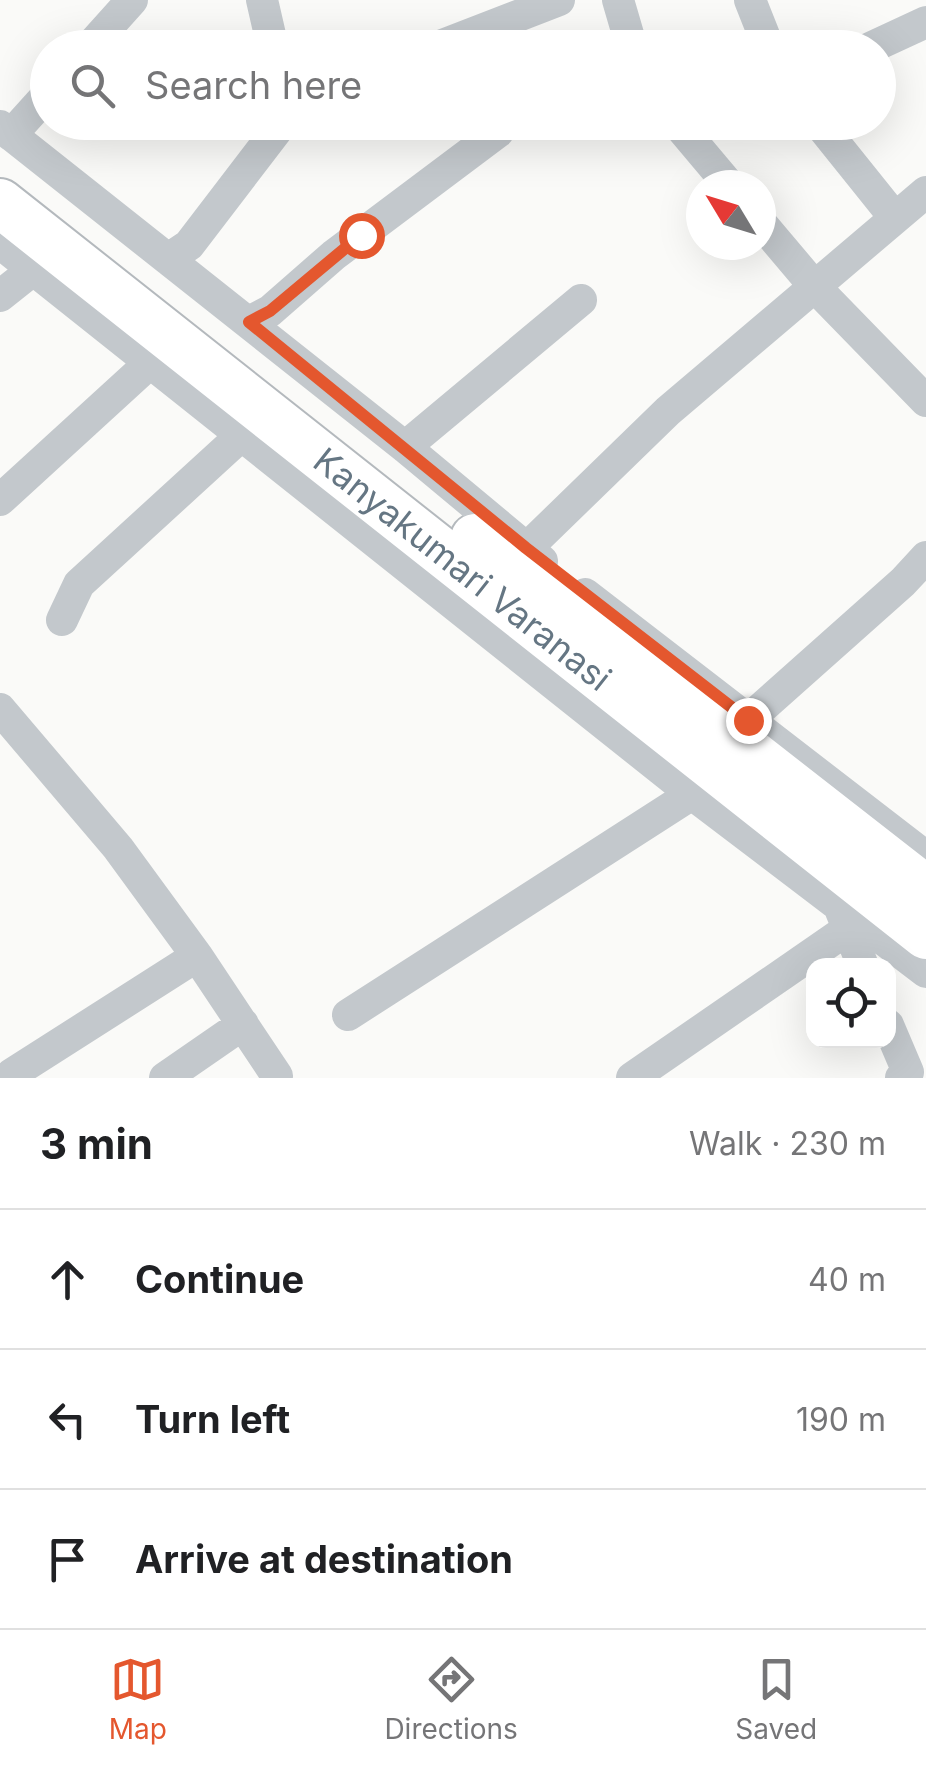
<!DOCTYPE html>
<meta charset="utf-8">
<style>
body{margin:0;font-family:Inter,sans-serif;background:#f2f2f2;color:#202124}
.controls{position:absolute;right:30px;bottom:30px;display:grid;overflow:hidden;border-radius:20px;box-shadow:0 10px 40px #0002}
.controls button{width:90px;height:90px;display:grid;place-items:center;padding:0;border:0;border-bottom:2px solid #e0e0e0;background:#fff;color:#202124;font:50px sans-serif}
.compass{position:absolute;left:686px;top:170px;width:90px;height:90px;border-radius:50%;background:#fff;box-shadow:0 10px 40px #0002;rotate:308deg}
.stop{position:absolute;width:30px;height:30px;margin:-22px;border:8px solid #e4572e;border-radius:50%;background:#fff}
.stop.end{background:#e4572e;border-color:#fff;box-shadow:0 2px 10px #0008}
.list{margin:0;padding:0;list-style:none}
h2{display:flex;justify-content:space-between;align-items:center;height:130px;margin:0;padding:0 40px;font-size:42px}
h2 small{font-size:32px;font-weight:400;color:#757577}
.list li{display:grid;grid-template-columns:65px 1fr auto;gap:30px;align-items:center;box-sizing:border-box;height:140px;padding:0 40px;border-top:2px solid #e0e0e0}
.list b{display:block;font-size:38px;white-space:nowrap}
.list em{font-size:32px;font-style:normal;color:#757577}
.icon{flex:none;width:55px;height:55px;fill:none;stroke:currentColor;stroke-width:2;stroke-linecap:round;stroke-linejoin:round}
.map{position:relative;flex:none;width:926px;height:1078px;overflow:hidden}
.search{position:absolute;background:#fff;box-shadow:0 10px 40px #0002;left:30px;right:30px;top:30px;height:110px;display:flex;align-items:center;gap:25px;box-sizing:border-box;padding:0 35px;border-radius:55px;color:#757577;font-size:38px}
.sheet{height:550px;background:#fff}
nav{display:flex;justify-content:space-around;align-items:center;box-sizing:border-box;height:140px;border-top:2px solid #e0e0e0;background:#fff;font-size:28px;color:#757577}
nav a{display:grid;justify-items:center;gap:5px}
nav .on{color:#e4572e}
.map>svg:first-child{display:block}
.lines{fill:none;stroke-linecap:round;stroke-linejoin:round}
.highway-casing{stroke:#b4b9bd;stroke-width:52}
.minor{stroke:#c3c8cc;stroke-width:32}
.highway{stroke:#fff;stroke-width:48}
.route{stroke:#e4572e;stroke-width:12}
.labels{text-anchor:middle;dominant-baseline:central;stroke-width:10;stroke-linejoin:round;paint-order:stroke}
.street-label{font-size:35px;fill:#657683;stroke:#fff}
</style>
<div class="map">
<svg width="926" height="1078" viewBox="0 0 926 1078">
<rect width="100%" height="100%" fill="#fafaf8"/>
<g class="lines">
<defs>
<g id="highway">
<path id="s1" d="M 0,203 L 926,935"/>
<path d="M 475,538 L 926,890"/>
</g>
</defs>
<!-- highway casing -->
<use href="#highway" class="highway-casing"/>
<!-- minor -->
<path class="minor" d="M 262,0 L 273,48
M 618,0 L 632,48
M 750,0 L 769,48
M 89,48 L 132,0
M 435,48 L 559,0
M 870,48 L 926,22
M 676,122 L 729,185
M 818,122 L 895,218
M 0,126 L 405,447 L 542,561
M 11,135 L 48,94
M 761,223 L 815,287 L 926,401
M 0,243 L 692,794 L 926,972
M 168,259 L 189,245 L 283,122
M 0,296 L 34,269
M 249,322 L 270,311 L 334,255 L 498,132
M 405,447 L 581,300
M 0,500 L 152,361
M 526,549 L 668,411 L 926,192
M 585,594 L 926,857
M 62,620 L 79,584 L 243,434
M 0,709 L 118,848 L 197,956
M 748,720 L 903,582 L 926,557
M 841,911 L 863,966
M 348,1015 L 692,794
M 888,1025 L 908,1072 L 901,1078
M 12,1074 L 197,956 L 277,1076
M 165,1078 L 243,1024
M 632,1078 L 848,929"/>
<!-- highway -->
<use href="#highway" class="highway"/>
</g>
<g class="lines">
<!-- route -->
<path class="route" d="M 361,235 L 270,311 L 249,322 L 526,548 L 748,720"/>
</g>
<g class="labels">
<!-- street labels -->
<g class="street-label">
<text stroke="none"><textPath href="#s1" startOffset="590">Kanyakumari Varanasi</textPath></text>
</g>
</g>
</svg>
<div class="controls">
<button><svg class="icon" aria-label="locate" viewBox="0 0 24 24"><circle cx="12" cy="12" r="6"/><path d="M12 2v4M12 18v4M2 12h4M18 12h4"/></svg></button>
</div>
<svg class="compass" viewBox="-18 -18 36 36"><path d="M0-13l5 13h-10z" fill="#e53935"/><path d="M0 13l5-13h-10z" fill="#757577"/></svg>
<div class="stop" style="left:361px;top:235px"></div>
<div class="stop end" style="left:748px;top:720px"></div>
<div class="search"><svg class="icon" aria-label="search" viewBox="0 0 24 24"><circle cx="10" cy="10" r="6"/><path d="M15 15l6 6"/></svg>Search here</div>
</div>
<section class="sheet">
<h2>3 min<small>Walk · 230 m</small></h2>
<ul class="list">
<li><svg class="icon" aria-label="ahead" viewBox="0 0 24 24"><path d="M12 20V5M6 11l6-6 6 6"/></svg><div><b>Continue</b></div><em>40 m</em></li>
<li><svg class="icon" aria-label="left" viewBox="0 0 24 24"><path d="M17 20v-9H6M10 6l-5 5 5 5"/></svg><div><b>Turn left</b></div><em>190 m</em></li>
<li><svg class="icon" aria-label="arrive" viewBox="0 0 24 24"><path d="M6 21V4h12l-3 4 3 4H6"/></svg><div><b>Arrive at destination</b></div></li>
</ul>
</section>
<nav>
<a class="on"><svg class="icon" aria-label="map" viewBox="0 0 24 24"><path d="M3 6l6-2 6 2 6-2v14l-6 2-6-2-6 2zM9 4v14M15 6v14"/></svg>Map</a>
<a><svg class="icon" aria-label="directions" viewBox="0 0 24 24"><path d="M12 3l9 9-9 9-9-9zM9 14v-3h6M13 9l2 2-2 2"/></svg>Directions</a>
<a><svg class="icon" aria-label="saved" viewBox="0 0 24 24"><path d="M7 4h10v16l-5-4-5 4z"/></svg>Saved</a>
</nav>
